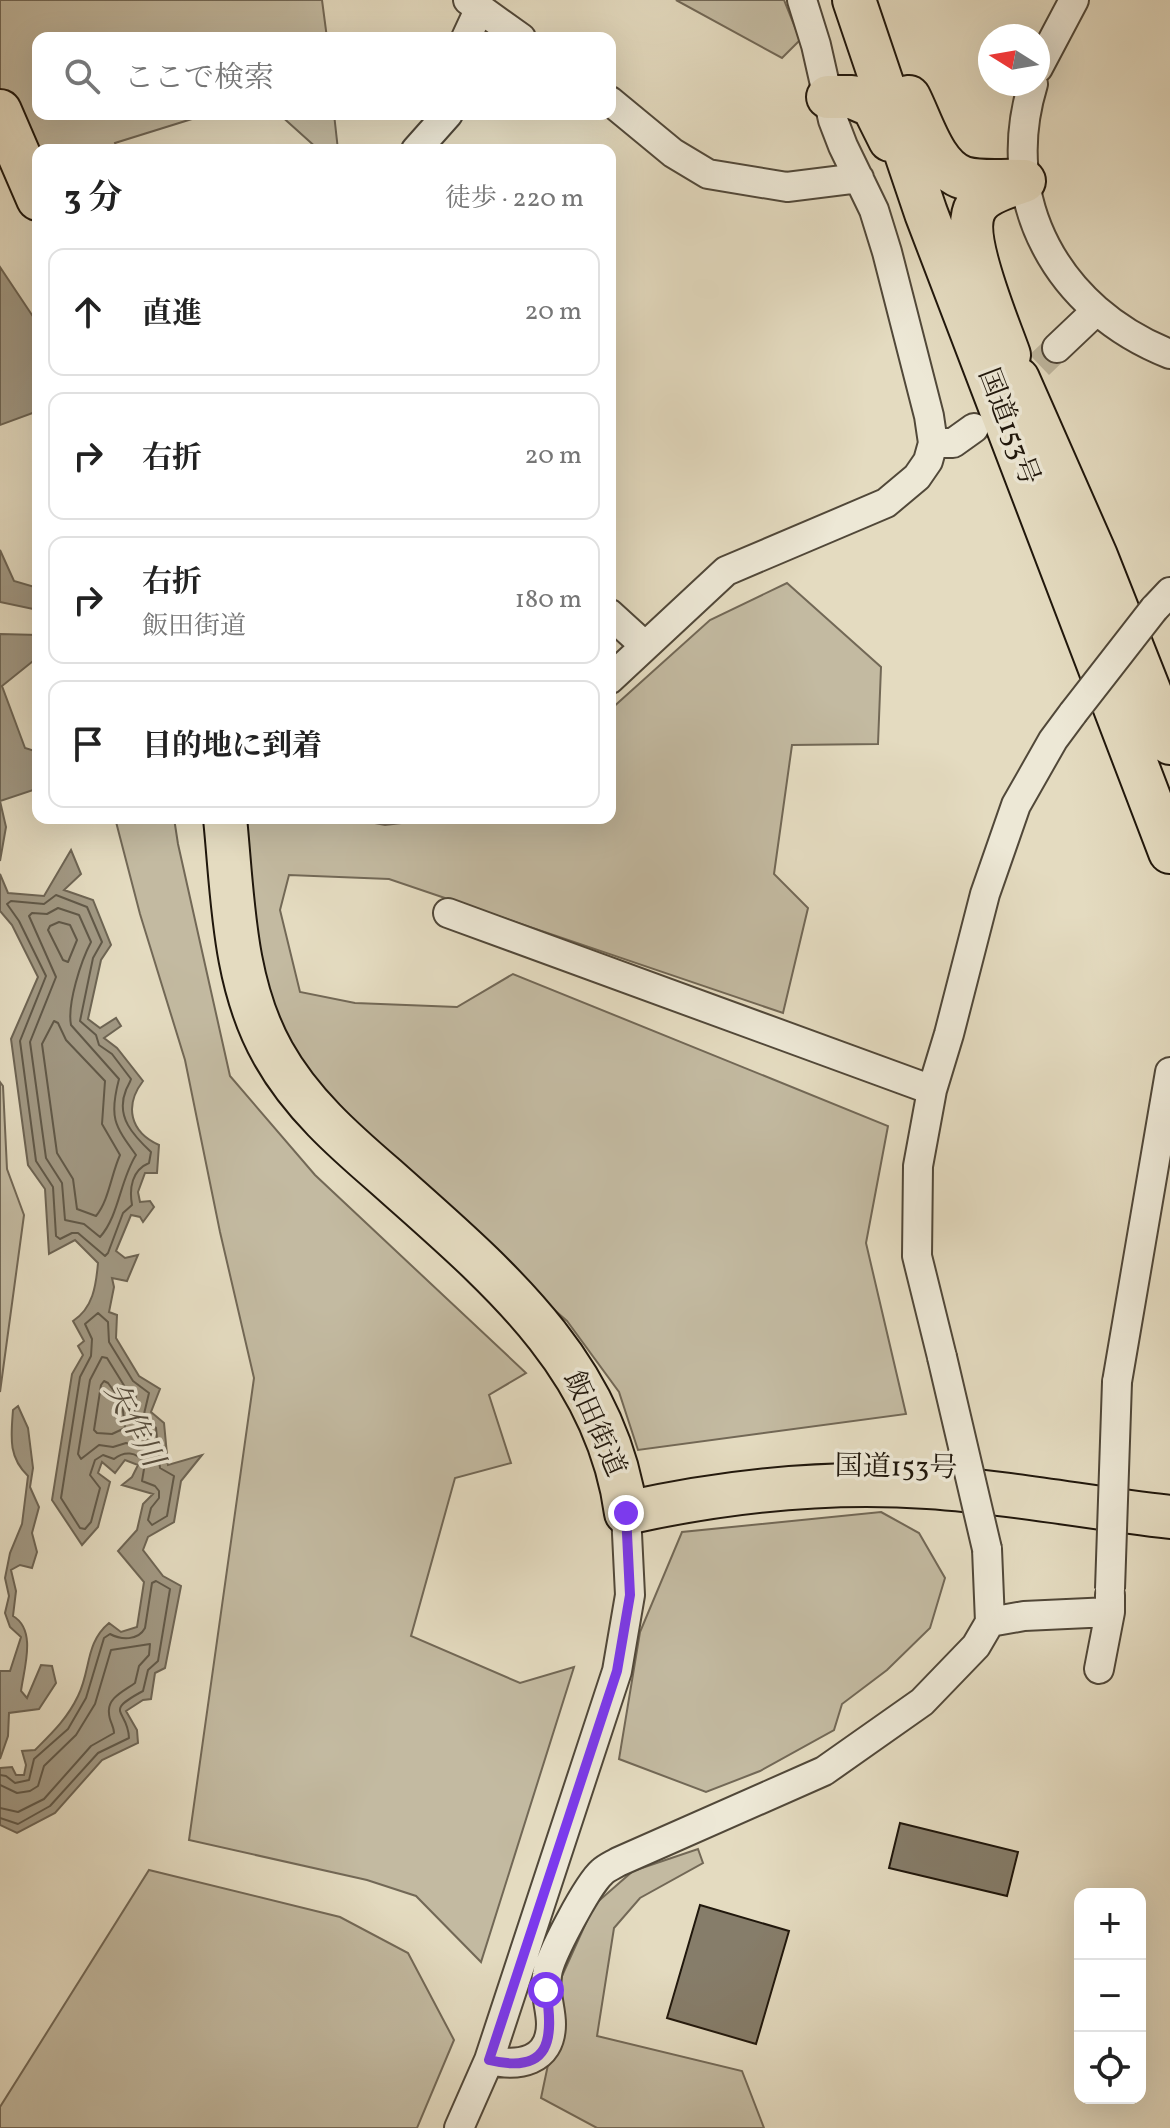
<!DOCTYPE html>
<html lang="ja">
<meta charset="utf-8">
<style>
body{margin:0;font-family:Vollkorn,"Noto Serif JP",serif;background:#f6f6f6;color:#222}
.controls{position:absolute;right:24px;bottom:24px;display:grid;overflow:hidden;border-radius:16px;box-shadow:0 8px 32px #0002}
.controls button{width:72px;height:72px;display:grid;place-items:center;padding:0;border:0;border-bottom:2px solid #e0e0e0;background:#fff;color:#222;font:40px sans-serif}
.compass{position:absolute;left:978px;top:24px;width:72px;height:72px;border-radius:50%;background:#fff;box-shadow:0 8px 32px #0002;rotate:281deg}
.stop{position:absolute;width:24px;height:24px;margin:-18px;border:6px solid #7c3aed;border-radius:50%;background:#fff}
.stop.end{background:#7c3aed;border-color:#fff;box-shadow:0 2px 8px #0008}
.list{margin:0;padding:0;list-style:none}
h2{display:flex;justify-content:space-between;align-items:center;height:104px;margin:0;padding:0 32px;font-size:34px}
h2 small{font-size:26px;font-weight:400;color:#767676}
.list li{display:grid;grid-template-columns:52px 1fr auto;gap:24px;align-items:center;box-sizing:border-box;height:128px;margin:0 16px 16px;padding:0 16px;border:2px solid #e0e0e0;border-radius:16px}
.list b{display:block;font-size:30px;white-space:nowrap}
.list p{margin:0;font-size:26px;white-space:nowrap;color:#767676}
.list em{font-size:26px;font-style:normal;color:#767676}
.icon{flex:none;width:44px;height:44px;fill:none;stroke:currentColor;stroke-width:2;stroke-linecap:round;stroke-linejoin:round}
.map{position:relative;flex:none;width:1170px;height:2128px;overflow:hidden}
.search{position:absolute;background:#fff;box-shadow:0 8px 32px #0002;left:32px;top:32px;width:584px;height:88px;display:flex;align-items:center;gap:20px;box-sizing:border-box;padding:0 28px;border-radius:16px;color:#767676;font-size:30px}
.panel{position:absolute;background:#fff;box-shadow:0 8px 32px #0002;left:32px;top:144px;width:584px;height:680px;border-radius:16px}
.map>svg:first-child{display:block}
.green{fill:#c3baa1;stroke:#726856;stroke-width:2}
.water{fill:#a19883;stroke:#6d6453;stroke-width:2}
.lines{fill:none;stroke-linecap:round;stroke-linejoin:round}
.shore{stroke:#605848;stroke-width:2}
.building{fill:#867d6a;stroke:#20170c;stroke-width:2}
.minor-tunnel{stroke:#bdb49c;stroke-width:28;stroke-dasharray:28 14;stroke-linecap:butt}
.minor-casing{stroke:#514839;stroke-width:32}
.highway-casing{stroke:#20170c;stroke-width:46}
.minor{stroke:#ede8d6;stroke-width:28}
.highway{stroke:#e4dbc0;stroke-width:42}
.minor-bridge-casing{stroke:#514839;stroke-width:32;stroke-linecap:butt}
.minor-bridge{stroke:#ede8d6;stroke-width:28}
.route{stroke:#7c3aed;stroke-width:10}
.labels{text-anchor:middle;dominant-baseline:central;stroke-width:7;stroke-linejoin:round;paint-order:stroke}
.street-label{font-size:28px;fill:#20170c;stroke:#ede8d6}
.water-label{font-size:30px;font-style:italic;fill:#544b3c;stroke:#ede8d6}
</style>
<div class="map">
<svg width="1170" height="2128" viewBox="0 0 1170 2128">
<rect width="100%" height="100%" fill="#e4dbc0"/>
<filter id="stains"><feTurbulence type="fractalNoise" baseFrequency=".0025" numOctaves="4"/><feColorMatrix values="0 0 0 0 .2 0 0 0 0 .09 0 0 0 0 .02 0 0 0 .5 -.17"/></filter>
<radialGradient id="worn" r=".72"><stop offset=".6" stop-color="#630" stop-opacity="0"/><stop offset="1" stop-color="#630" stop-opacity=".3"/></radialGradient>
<!-- green -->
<path class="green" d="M 0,0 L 322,0 L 327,38 L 38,38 L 38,114 L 208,114 L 115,143 L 117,150 L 38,150 L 0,103 Z
M 676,0 L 784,0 L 800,40 L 782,58 Z
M 279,114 L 334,114 L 338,150 L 319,150 Z
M 787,583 L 881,667 L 878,744 L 792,745 L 774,874 L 808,908 L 783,1013 L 389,879 L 289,875 L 280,910 L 300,992 L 355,1003 L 457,1007 L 513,974 L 888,1126 L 866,1243 L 906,1414 L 638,1450 L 619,1392 L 567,1321 L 331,1114 L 280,1040 L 251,924 L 245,818 L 349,818 L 385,825 L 443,818 L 610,818 L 610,710 L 710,620 Z
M 115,818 L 174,818 L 178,844 L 230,1076 L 315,1175 L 526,1373 L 489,1395 L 511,1463 L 455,1478 L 411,1636 L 520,1683 L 574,1667 L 481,1962 L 416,1896 L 367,1880 L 189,1840 L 254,1378 L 220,1232 L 185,1060 L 140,914 Z
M 0,1082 L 3,1086 L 7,1169 L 24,1215 L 0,1392 Z
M 881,1512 L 919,1533 L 945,1578 L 930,1628 L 887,1670 L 842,1704 L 834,1730 L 760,1771 L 706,1792 L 619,1759 L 640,1632 L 682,1532 Z
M 698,1849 L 703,1863 L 640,1898 L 614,1928 L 597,2036 L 742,2071 L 764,2128 L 597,2128 L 541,2098 L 553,2041 L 562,1976 L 594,1905 L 633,1871 Z
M 149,1870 L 340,1917 L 408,1953 L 454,2040 L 417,2128 L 0,2128 L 0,2107 Z"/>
<!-- water -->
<path class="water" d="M 0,267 L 38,324 L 38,411 L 0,425 Z
M 0,550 L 14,581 L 38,588 L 38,610 L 0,602 Z
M 0,634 L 38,635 L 38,657 L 2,686 L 25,748 L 38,752 L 38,791 L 33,790 L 0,801 L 6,827 L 0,861 Z
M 71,850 L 81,874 L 64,890 L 93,900 L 111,945 L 101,960 L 88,1019 L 100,1028 L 116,1018 L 121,1026 L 104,1038 L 117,1048 L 143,1081 C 124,1106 130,1132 159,1145 L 157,1173 L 145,1173 L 138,1192 L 140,1202 L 150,1201 L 154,1207 L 143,1222 L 140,1217 L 131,1215 L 116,1251 L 125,1258 L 138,1255 L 127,1281 L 112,1278 L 114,1287 L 109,1312 L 117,1315 L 116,1338 L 139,1376 L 160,1389 L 151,1412 L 164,1423 L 168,1465 L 202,1455 L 181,1481 L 174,1522 L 148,1537 L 143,1550 L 163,1576 L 181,1586 L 165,1668 L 155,1673 L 151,1699 L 143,1700 L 126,1711 L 137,1730 L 138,1743 L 102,1760 L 55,1813 L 17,1833 L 0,1825 L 0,1768 L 12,1767 L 16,1775 L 24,1775 L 26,1765 L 22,1751 L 35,1750 C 52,1733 67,1719 78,1696 C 91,1670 85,1643 109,1623 L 121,1632 L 137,1627 L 144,1582 L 118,1551 L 137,1530 L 143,1504 L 153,1494 L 122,1485 L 132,1477 L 138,1465 L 125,1460 L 115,1473 L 102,1462 L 98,1473 L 110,1482 L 98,1527 L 82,1545 L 52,1500 L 72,1374 L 83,1355 L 78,1346 L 84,1341 L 73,1321 C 93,1308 96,1286 98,1263 L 75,1240 L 49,1254 L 45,1189 L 28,1165 L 11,1039 L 38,977 L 12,925 L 0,911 L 0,874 L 8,893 L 44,896 Z
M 18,1406 L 28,1428 L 33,1468 L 30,1487 L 39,1507 L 32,1533 L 37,1552 L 32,1568 L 20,1565 L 11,1570 L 16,1591 L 13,1616 C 37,1630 24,1668 21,1691 L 27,1698 L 41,1665 L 52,1666 L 56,1683 L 39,1709 L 9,1713 L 8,1736 L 0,1759 L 0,1671 L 10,1671 L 21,1637 L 10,1627 L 5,1613 L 9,1596 L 5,1578 L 10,1553 L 22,1524 L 28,1476 C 8,1457 11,1437 13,1410 Z"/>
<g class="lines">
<!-- shore -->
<path class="shore" d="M 56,895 L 87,907 L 102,942 L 93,958 L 80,1021 L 96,1035 L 99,1045 L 112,1054 L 131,1079 C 130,1083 127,1087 126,1090 C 115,1117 134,1136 151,1152 L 149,1163 C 132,1170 129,1188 132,1205 L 123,1213 L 108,1253 L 105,1256 L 78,1233 L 72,1233 L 60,1239 L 56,1236 L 53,1187 L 36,1161 L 20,1041 L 46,976 L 19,921 L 7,904 L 11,901 L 44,904 Z
M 58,908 L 79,915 L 91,942 C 81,961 67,1004 71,1025 L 119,1079 C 109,1117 114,1125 136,1155 C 120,1180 119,1216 100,1237 L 84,1224 L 65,1220 L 62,1183 L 46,1158 L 30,1042 L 56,977 L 29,916 L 32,913 L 47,914 Z
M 59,922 L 70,925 L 77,940 L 68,962 L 63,960 L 48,930 L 50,926 Z
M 54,1021 L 58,1023 L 66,1040 L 105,1081 L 102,1124 L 120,1155 C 111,1175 109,1200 96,1216 L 77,1209 L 73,1179 L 57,1153 L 42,1044 Z
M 98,1313 L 108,1322 L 109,1342 L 133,1381 L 149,1393 L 144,1414 L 156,1428 L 160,1468 L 174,1476 L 167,1516 L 152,1525 L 148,1520 L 151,1508 L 159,1498 L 159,1491 L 155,1486 L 142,1481 L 145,1463 C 136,1451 124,1451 114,1459 L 103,1455 L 95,1460 L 90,1475 L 100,1488 L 91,1522 L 85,1529 L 80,1528 L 61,1498 L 80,1377 L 91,1356 L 92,1339 L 85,1324 Z
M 102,1357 L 107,1358 L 125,1387 L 136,1396 L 134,1416 L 146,1432 L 147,1444 L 144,1448 L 126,1443 L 113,1447 L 99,1445 L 81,1459 L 78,1454 L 90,1380 Z
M 104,1381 L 108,1383 L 122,1402 L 125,1428 L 112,1434 L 97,1433 L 94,1430 L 101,1385 Z
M 0,1775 L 6,1776 L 15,1783 L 29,1780 L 34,1759 L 68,1729 L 86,1698 L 104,1638 L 110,1634 C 121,1640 138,1641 145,1628 L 152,1583 L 156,1581 L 170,1589 L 158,1661 L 148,1670 L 143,1691 C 102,1713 128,1709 129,1738 L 98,1753 L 50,1806 L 18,1824 L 0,1818
M 0,1785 L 17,1793 L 30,1791 L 38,1786 L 44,1766 L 76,1735 L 95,1704 L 111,1650 L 150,1644 L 149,1655 L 139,1666 L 135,1683 C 124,1691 107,1698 109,1713 C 109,1721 114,1726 114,1733 L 91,1746 L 44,1799 L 18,1812 L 0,1808"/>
</g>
<!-- building -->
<path class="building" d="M 900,1823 L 1018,1852 L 1007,1896 L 889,1868 Z
M 700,1905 L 789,1931 L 756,2044 L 667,2018 Z"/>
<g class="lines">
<!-- minor-tunnel -->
<path class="minor-tunnel" d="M 1009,394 L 1057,348"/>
<defs>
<path id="minor" d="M 468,0 L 521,38
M 466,38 L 479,10
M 1038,68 L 1074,0
M 1033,84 C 997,201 1058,310 1170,354
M 610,101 L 673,153 L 708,174 L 787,187 L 859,178
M 416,150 L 448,114
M 1057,348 L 1096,311
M 933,443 L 953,443 L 974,428
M 1154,609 L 1170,592
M 610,614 L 644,645
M 610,679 L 726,571 L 886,503 L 917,477 L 928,461 L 933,443 L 929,416 L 887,252 L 874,210 L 843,146 L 833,120 L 816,45 L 802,0
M 448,913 L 932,1090
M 942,1357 L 917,1256 L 918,1166 L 932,1090 L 949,1034 L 985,894 L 1016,805 L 1053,740 L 1073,713
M 1117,1382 L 1170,1072
M 990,1622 L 1024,1616 L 1110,1612
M 1099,1669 L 1110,1612 L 1110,1595
M 489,2060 C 518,2067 551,2062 551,2024 C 551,2008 544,1992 547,1975 C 549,1957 588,1884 602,1872 C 606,1868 613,1865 618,1862 L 824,1771 L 922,1702 L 976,1646 L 990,1622 L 987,1549
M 459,2128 L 489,2060 L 617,1671 L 630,1595 L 626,1513"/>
<path id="highway" d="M 854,0 L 926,213 L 1170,852
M 828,97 L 852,97 L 873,106 L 890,140
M 909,97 C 922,122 934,169 964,178 C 981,183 1002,180 1020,181
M 0,111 L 38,199
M 1009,355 C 998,323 959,235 976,207 C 985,192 1007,187 1024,181
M 1018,379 L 1096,556 L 1170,743
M 225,818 C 233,897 233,982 273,1053 C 301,1103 343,1140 386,1177 C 491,1271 606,1363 626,1513 C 725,1491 827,1480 928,1487 C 1009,1492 1089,1508 1170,1517"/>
</defs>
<!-- minor casing -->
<use href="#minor" class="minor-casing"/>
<!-- highway casing -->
<use href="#highway" class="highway-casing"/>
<!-- minor -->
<use href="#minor" class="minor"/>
<!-- highway -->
<use href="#highway" class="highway"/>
<defs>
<path id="minor-bridge" d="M 1073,713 L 1154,609
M 942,1357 L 987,1549
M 1110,1589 L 1117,1382"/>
</defs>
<!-- minor-bridge casing -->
<use href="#minor-bridge" class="minor-bridge-casing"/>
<!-- minor-bridge -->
<use href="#minor-bridge" class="minor-bridge"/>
</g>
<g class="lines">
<!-- route -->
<path class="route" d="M 546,1990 C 554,2039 551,2075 489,2060 L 617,1671 L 630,1595 L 626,1513"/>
</g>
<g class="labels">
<!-- street labels -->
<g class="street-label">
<text transform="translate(1008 427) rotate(69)">国道153号</text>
<text transform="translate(594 1424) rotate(66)">飯田街道</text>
<text transform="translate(896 1468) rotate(1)">国道153号</text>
</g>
<!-- water labels -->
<g class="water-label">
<text transform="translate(133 1425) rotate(62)">矢作川</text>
</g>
</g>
<rect width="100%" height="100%" filter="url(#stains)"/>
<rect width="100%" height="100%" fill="url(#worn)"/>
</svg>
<div class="controls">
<button>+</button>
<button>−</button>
<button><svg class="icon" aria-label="locate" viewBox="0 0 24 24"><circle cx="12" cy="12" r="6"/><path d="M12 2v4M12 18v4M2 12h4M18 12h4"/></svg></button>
</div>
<svg class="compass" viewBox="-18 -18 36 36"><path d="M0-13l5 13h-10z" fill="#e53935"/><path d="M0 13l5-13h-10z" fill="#767676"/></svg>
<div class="stop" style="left:546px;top:1990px"></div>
<div class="stop end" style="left:626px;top:1513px"></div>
<div class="search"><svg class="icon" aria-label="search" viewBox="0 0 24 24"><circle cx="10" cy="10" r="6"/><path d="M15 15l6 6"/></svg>ここで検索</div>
<section class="panel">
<h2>3 分<small>徒歩 · 220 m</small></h2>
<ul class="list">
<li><svg class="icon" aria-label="ahead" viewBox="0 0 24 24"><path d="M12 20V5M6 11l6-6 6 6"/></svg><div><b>直進</b></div><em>20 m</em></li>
<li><svg class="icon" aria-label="right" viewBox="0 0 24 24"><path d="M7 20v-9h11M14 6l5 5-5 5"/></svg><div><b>右折</b></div><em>20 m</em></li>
<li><svg class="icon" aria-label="right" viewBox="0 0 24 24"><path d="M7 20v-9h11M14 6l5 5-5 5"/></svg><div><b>右折</b><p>飯田街道</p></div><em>180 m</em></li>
<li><svg class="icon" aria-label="arrive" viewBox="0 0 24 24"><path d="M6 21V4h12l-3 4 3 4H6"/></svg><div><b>目的地に到着</b></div></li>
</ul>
</section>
</div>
